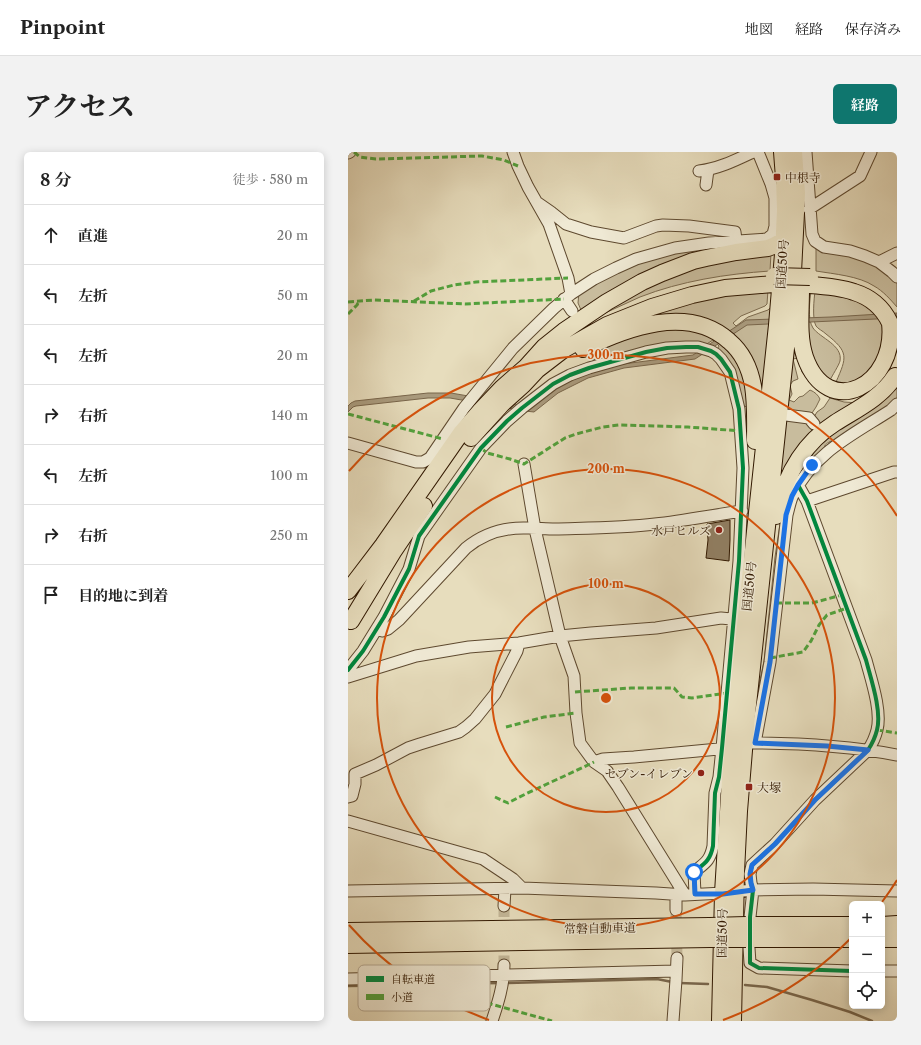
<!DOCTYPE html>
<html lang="ja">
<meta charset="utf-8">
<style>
body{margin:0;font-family:"Libre Caslon Text","Noto Serif JP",serif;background:#f2f2f2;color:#222}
.controls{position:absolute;right:12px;bottom:12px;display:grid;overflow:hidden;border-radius:6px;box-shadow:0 2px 10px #0003}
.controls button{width:36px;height:36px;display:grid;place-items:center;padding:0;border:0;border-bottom:1px solid #e0e0e0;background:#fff;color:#222;font:20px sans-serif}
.stop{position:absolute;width:12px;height:12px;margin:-9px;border:3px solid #1a73e8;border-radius:50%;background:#fff}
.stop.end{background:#1a73e8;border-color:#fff;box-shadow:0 1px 4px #0008}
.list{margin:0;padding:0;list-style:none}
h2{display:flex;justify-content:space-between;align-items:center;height:52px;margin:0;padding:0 16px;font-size:17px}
h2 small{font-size:13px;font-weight:400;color:#767676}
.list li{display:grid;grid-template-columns:26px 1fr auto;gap:12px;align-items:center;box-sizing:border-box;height:60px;padding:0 16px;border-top:1px solid #e0e0e0}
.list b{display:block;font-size:15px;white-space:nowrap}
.list em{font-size:13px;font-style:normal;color:#767676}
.icon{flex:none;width:22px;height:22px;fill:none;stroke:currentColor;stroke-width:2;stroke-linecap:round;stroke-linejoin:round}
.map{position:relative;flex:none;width:549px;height:869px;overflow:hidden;border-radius:6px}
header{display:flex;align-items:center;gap:24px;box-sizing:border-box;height:56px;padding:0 20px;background:#fff;border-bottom:1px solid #e0e0e0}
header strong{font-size:19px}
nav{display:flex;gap:22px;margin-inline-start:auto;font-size:14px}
.intro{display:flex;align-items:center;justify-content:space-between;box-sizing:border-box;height:96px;padding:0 24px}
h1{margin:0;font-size:28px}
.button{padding:10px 18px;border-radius:6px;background:#0f766e;color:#fff;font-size:14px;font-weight:700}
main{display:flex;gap:24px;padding:0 24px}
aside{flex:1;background:#fff;border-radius:6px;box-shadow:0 2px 10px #0003}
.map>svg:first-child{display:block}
.green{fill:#c8bc9d;stroke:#7c6a4e}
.water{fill:#a99a7d;stroke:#79664b}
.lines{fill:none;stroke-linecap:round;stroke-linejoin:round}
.stream{stroke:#79664b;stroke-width:2.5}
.building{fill:#907e62;stroke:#311800}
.minor-tunnel{stroke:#c3b697;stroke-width:11;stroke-dasharray:11 5.5;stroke-linecap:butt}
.minor-casing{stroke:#5e492f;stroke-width:13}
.highway-casing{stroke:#311800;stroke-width:18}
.minor{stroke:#efe9d4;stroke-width:11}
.highway{stroke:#e7ddbd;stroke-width:16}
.highway-bridge-casing{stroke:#311800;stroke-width:18;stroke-linecap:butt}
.highway-bridge{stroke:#e7ddbd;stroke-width:16}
.quiet{stroke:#52a13c;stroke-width:3;stroke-dasharray:6 3;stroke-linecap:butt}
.cycleway-casing{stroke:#efe9d4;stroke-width:6}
.cycleway{stroke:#00873e;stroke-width:4}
.route{stroke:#1a73e8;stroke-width:5}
.ring{fill:none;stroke:#d6520b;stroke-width:2}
.poi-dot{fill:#8f2418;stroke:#efe9d4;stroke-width:1.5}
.labels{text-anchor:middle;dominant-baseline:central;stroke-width:3;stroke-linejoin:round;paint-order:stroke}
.poi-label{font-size:12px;fill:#311800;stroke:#efe9d4;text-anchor:start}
.street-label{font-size:12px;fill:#311800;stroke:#efe9d4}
.key{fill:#efe9d4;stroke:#b6aa94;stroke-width:1}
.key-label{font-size:11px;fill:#311800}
.centre{fill:#d6520b;stroke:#efe9d4;stroke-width:2}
.ring-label{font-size:12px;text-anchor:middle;font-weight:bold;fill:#d6520b;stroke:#efe9d4;stroke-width:3;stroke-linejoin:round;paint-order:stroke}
</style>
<header>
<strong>Pinpoint</strong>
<nav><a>地図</a><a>経路</a><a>保存済み</a></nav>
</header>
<div class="intro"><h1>アクセス</h1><a class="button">経路</a></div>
<main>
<aside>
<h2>8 分<small>徒歩 · 580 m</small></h2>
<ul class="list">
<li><svg class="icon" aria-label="ahead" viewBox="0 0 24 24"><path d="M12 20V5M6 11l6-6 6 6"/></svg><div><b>直進</b></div><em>20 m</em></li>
<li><svg class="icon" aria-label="left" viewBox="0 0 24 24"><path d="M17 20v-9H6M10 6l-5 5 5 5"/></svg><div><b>左折</b></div><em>50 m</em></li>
<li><svg class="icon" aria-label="left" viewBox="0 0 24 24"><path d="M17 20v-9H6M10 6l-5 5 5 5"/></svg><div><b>左折</b></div><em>20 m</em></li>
<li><svg class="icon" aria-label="right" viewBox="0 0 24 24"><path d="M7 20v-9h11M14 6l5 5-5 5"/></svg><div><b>右折</b></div><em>140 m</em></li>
<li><svg class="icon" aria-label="left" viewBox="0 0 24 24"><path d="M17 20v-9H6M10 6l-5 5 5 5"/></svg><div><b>左折</b></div><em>100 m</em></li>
<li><svg class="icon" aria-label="right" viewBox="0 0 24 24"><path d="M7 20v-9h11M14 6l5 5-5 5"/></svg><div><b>右折</b></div><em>250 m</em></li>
<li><svg class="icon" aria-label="arrive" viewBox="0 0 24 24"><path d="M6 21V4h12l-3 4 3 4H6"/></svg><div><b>目的地に到着</b></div></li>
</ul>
</aside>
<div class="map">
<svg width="549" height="869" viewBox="0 0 549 869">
<rect width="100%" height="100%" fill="#e7ddbd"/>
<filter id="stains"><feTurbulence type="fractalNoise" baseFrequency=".005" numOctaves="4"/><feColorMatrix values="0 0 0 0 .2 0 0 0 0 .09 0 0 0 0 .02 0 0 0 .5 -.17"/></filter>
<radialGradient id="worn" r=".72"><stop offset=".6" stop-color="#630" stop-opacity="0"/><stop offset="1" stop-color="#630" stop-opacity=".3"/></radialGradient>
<!-- green -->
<path class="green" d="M 381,91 L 233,158 L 230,151 L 231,140 L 278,114 L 324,102 Z
M 468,96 L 515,106 L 542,123 L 549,131 L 549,155 C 542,147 535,139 526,134 C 511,124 486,122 468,119 Z
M 423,101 L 422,119 C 378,122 333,129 292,145 C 276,152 260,160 244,167 L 278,145 L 345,114 Z
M 420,138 L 419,152 L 417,154 L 393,164 L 385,171 L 388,174 L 400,165 L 420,158 L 423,155 L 415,241 L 411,243 L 365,172 L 254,181 L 345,147 Z
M 463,138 C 462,148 459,167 465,176 C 472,186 495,193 492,209 C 491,213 484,224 482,228 L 468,214 L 459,191 L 458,139 Z
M 467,139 L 489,141 L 519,151 L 537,174 L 542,197 L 507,233 L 488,230 C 499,205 501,200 478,182 C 475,179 470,177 468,174 C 464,167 466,147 467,139 Z
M 310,176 L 359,180 L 392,210 L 402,257 L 393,252 L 369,198 L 371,194 L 365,188 L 357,193 L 250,209 L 243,206 L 239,198 Z
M 446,183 L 464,225 L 459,226 L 454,220 L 450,206 L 445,207 L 450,227 L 445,229 L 442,233 L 444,242 L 441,248 L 446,250 L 451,245 L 455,244 L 462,238 C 467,240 470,243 472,247 L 468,255 L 464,261 L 438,260 Z
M 549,228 L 549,247 L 544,253 L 488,289 L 483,289 L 477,292 L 477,297 L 470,303 L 455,320 L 444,337 L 440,347 L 436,359 L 432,381 L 419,507 L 408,561 L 405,584 L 403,583 L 405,561 L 416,509 L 427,405 L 434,358 L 441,335 L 448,318 L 463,297 L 488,275 L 536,245 Z
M 482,246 L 496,250 L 512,251 L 471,276 L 466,265 L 469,260 L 476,255 Z
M 437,266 L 456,268 L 466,281 L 429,330 Z"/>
<!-- water -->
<path class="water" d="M 549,161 L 549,166 L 399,173 L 347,207 L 276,216 L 240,226 L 210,241 L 186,260 L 177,259 L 102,246 L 80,246 L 8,254 L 5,255 L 0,260 L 0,254 L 3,251 L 7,249 L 80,241 L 103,241 L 178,254 L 208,236 L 239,221 L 275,212 L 345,203 L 398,168 L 483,165 Z"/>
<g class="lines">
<!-- stream -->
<path class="stream" d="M 157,831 L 309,827 L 324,830
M 331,831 L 360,832
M 85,832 L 152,831
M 397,833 L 419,835 L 464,848 L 502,860 L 524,869
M 0,834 L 71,833"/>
</g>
<!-- building -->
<path class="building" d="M 382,368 L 382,388 L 381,409 L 358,406 L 360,388 L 359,372 Z"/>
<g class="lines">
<!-- minor-tunnel -->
<path class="minor-tunnel" d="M 469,276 L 480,290
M 156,754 L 156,813
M 328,758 L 329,806"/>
<defs>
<path id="minor" d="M 165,0 L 170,14 L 180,35 L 201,72 L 220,126 L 223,142
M 458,0 L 464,82 L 467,89 L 476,95 L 502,99 L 517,104 L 531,110 L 544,120 L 549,125
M 0,1 L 2,0
M 351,19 C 370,17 388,8 405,0
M 358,33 L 360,18
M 190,51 L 203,60 L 218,72 L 243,80 L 276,86 L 308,74 L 315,73 L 341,74 L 387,80 L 388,88
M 461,57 L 512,24 L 523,0
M 531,110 L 549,101
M 216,147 L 224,159
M 438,263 L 461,266 L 466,272
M 0,291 L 68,310 L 75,310 L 82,306 L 116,256 L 165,196 L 206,156 L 223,142 L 246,127 L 268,116 L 288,107 L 327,96 L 361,91 L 419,87 L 425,82 L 427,74 L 427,46 L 423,32 L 410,0
M 176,312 L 187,377 L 212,484 L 226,524 L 228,561 L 232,591 L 246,610 L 259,619 L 270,635 L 337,743
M 459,349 L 546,320 L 549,320
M 29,477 L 34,479 L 40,477 L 51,468 L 118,396 C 135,382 157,375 180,376 C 189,376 198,377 207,377 C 240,376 274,376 307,372 C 336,369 365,363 394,359
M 0,518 L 15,499 L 36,465 L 61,417 L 71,384 L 133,296 L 159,269 L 174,256 L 205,232 L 222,223 L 241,216 L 298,200 L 319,196 L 338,195 L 350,195 L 363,199 L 368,202 L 373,207 L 382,220 L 391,257 L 395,316 L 391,409 L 374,596 L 371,625 L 367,641 L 365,694 C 362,709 357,711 346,720 L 347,742
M 0,525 L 68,504 L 121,495 L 171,491 L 212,484 L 243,481 L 308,476 L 373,466 L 393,468
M 400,591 C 450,591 500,594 549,603
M 407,591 L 422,510 L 439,363 C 441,356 442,349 445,343 C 465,301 506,282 543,258 L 549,252
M 246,610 L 255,607 L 286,605 L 381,596
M 0,645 L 4,644 L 7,632 L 7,622 L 28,613 L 60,596 L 72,592 L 111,580 L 118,575 L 127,567 L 147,542 L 169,499 L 171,491
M 0,669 L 135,707 L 165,727 L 174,736
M 0,739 L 174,736 L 308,741 L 337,743 L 375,741 L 405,738 L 465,737 L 549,739
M 328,743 L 328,758
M 156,754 L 157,737
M 402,765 L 405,738 L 403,731 L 402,722 L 404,713 L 427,692 L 467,648 L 520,598 C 524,592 527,586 529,578 C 534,559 523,527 518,508 L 459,349 L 450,333
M 401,796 L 402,811 L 411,816 L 504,819
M 534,819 L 549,819
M 0,827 L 328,819
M 144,869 C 150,851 156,832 156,813
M 325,869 L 328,828 L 329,806"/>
<path id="highway" d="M 453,138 C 453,160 450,184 457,205 C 480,270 549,233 542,171 C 535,156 522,145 506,140 C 492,135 476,134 461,133
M 235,197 C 278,176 340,152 381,189 C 394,200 402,217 405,234 C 408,252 407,271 407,289
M 123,286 L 154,252 L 175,233 L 189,218 L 215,198 L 259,173 L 304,155 L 344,143 L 377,136 L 425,132
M 428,364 C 436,327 454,292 487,271 C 509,257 533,246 547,224
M 0,439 L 35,393 L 113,281 L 133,258 L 154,236 L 178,215 L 196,195 L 216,179 L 259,150 L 294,130 L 314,121 L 345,109 L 358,106 L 388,100 L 420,96 L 425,94 L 436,88
M 3,469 L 45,400 L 76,354
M 398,773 L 504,773
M 534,773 L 549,772
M 0,779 L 362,774
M 398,787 L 504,787
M 534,787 L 549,787
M 0,793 L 362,787
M 372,869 L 375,741 L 384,595 L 429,173 L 435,102 L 437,58 L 436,26 L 434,0
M 385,869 L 388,720 L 391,659 L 399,562 L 444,140 L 449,41 L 446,0"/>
</defs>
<!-- minor casing -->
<use href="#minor" class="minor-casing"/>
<!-- highway casing -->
<use href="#highway" class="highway-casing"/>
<!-- minor -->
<use href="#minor" class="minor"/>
<!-- highway -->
<use href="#highway" class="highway"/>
<defs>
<path id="highway-bridge" d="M 426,124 L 462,125
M 362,774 L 398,773
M 362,787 L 398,787"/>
</defs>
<!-- highway-bridge casing -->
<use href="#highway-bridge" class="highway-bridge-casing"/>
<!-- highway-bridge -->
<use href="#highway-bridge" class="highway-bridge"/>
<!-- quiet -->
<path class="quiet" d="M 6,0 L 12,5 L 28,7 L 134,4 L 156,8 L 170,14
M 66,149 L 83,139 L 106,133 L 128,130 L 220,126
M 0,150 L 26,148 L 117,152 L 216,147
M 0,162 L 9,153 L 11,149
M 0,262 L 95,287
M 133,296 L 139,301 L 162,307 L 176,312 L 217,286 L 228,282 L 255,275 L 271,273 L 340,275 L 393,279
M 428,451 L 464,451 L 494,443
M 422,506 L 455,500 L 463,489 L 471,473 L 479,463 L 499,456
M 227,540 L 283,536 L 326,536 L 334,545 L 344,546 L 379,541
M 158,575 L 196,565 L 228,561
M 529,578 L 549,581
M 147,645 L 160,651 C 188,636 218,624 246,610
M 79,825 L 78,834 L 204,869"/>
<defs>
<path id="cycleway" d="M 450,333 L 459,349 L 518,508 C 523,527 534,559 529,578 C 527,586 524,592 520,598 L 467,648 L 427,692 L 404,713 L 402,722 L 403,731 L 405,738 L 402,765 L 402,811 L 411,816 L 504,819
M 0,518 L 15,499 L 36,465 L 61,417 L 71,384 L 133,296 L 159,269 L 174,256 L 205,232 L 222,223 L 241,216 L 298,200 L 319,196 L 338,195 L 350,195 L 363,199 L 368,202 L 373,207 L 382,220 L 391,257 L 395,316 L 391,409 L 374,596 L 371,625 L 367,641 L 365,694 C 362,709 357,711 346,720 L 347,742"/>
</defs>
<!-- cycleway casing -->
<use href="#cycleway" class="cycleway-casing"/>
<!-- cycleway -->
<use href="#cycleway" class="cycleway"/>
</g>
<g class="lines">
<!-- route -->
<path class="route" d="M 346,720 L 347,742 L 375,742 L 405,738 L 403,731 L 402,722 L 404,713 L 427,692 L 467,648 L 520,598 L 479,594 L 407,591 L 422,510 L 438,363 L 444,344 L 450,333 L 464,313"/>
</g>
<!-- distance rings -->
<g class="ring">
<circle cx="258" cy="546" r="114"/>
<circle cx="258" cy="546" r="229"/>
<path d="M549 728A343 343 0 0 1 534 750M503 786A343 343 0 0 1 375 868M141 868A343 343 0 0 1 1 773M1 319A343 343 0 0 1 549 364"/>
</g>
<!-- markers -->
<g class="poi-dot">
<rect x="425" y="21" width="8" height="8" rx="2"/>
<circle cx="371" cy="378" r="4"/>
<circle cx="353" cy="621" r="4"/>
<rect x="397" y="631" width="8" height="8" rx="2"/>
</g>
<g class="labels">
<!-- poi labels -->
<g class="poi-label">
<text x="437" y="25">中根寺</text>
<text x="363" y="378" text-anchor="end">水戸ヒルズ</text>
<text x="345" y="621" text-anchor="end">セブン-イレブン</text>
<text x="409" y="635">大塚</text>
</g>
<!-- street labels -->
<g class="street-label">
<text transform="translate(434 112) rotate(-86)">国道50号</text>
<text transform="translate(401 434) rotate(-84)">国道50号</text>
<text transform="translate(252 776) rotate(-1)">常磐自動車道</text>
<text transform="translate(374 781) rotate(-89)">国道50号</text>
</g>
</g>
<!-- legend -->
<rect x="10" y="813" width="132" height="46" rx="6" class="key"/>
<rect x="18" y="824" width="18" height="6" fill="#00873e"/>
<rect x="18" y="842" width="18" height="6" fill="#52a13c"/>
<g class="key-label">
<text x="43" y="831">自転車道</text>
<text x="43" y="849">小道</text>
</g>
<circle cx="258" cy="546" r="6" class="centre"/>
<g class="ring-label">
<text x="258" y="207">300 m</text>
<text x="258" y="321">200 m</text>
<text x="258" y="436">100 m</text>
</g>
<rect width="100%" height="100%" filter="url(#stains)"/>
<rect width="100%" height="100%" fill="url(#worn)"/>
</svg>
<div class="controls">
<button>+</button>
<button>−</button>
<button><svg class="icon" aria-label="locate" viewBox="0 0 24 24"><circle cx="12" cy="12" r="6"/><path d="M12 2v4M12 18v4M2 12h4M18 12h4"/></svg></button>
</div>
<div class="stop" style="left:346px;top:720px"></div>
<div class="stop end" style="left:464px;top:313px"></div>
</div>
</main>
